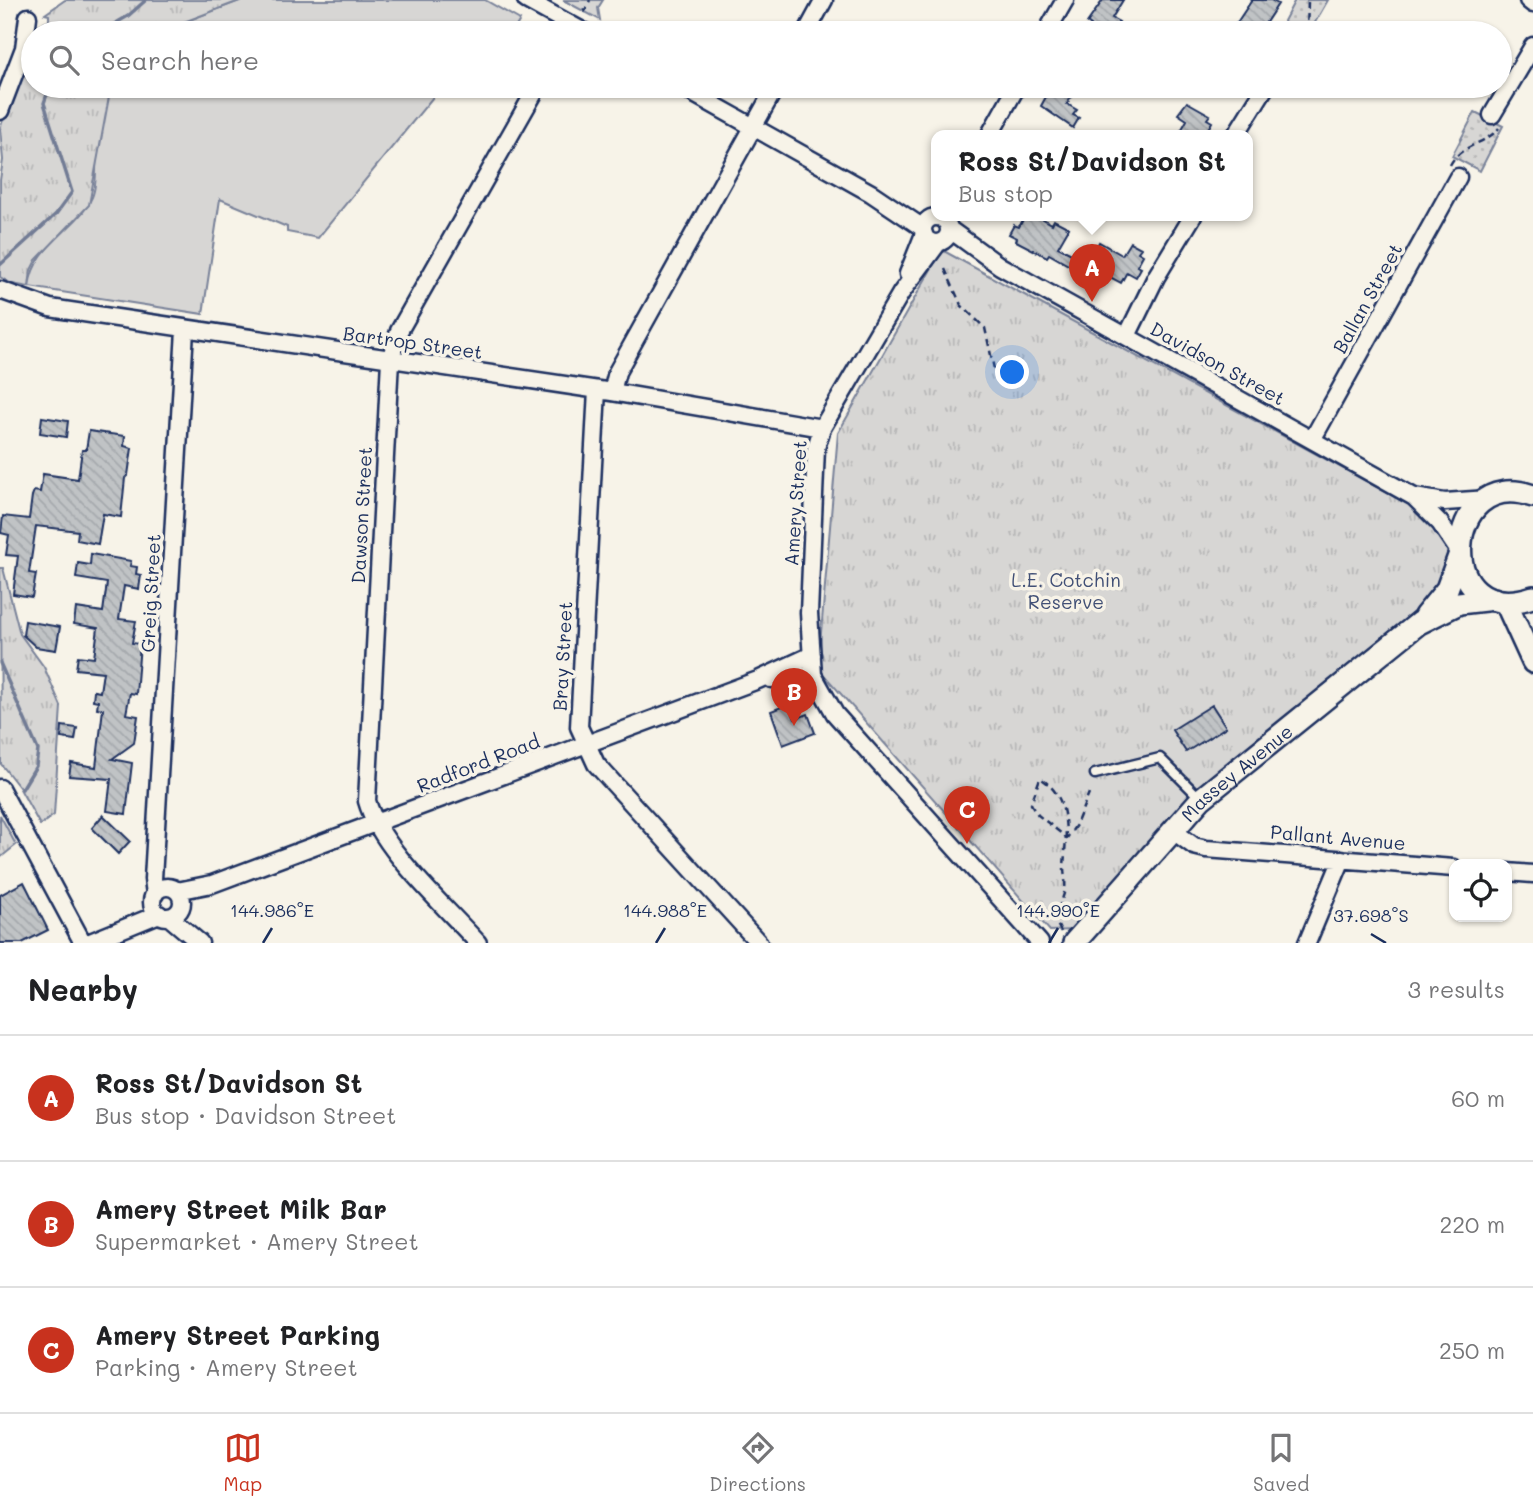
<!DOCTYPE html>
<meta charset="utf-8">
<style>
body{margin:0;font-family:Mali,sans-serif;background:#f6f6f6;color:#202124}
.controls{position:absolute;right:21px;bottom:21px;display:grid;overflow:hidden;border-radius:14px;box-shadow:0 2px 5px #0004}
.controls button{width:63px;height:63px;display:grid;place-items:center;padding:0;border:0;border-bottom:2px solid #e0e0e0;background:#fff;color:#202124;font:35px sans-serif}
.you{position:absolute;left:1013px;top:373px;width:24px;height:24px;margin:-18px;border:5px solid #fff;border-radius:50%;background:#1a73e8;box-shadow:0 0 0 10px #1a73e833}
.badge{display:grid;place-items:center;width:46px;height:46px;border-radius:50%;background:#c8321e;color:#fff;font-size:23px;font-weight:700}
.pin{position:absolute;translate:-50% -58px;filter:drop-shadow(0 2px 4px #0008)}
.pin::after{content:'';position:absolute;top:37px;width:24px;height:21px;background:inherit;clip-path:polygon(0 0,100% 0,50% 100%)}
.popup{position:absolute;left:931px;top:130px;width:322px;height:91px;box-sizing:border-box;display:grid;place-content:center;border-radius:14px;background:#fff;filter:drop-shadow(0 2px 5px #0005);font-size:23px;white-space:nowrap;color:#757577}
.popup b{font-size:26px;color:#202124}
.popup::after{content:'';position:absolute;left:50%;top:100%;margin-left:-14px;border:14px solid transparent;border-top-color:#fff}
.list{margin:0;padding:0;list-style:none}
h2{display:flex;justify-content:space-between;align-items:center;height:91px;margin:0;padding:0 28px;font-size:30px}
h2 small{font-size:23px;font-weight:400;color:#757577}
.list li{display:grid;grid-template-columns:46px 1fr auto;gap:21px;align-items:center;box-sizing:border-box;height:126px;padding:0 28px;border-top:2px solid #e0e0e0}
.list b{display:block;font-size:26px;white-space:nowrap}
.list p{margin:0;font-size:23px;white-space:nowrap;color:#757577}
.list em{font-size:23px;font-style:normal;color:#757577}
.icon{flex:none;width:38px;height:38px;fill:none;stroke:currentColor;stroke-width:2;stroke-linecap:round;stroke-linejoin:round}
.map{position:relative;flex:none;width:1533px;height:943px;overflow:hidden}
.search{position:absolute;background:#fff;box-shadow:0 2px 5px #0004;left:21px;right:21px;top:21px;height:77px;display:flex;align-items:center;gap:18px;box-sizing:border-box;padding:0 24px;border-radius:38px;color:#757577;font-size:26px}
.sheet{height:469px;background:#fff}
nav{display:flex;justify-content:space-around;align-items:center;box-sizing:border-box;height:98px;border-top:2px solid #e0e0e0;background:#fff;font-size:19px;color:#757577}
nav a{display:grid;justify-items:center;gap:4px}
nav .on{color:#c8321e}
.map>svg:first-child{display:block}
.grass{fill:#d7d6d4;stroke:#798299;stroke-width:2}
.park{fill:url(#park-tufts);stroke:#798299;stroke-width:2}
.garden{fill:url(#garden-dots);stroke:#798299;stroke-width:2}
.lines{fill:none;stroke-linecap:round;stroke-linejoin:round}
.stream{stroke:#727c95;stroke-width:3.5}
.building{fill:url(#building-back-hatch);stroke:#1b2f5e;stroke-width:2}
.lane-casing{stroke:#1b2f5e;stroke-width:13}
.street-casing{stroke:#1b2f5e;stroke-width:21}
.secondary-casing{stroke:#1b2f5e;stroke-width:26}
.path{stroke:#1b2f5e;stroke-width:2.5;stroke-dasharray:7 5;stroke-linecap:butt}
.lane{stroke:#f7f3e8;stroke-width:8}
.street{stroke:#f7f3e8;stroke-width:16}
.secondary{stroke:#f7f3e8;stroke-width:21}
.ticks{fill:none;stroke:#1b2f5e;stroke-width:2.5}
.labels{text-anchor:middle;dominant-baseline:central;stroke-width:7;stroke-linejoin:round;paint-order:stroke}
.street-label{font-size:19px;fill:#1b2f5e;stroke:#f7f3e8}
.park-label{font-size:19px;fill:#415076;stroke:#f7f3e8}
.ticks-label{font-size:18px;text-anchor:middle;fill:#1b2f5e;stroke:#f7f3e8;stroke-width:7;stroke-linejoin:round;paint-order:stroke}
</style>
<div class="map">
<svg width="1533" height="943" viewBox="0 0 1533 943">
<defs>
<pattern id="park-tufts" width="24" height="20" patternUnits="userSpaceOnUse" patternTransform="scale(1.75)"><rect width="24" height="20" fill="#d7d6d4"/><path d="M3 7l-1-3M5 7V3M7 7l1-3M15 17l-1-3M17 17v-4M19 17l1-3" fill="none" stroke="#b8b8b8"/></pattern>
<pattern id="garden-dots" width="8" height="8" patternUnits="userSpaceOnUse" patternTransform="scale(1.75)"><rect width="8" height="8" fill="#d7d6d4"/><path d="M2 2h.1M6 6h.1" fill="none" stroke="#b8b8b8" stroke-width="1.8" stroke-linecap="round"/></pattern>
<pattern id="building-back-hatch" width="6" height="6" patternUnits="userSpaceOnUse" patternTransform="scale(1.75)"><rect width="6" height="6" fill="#c0c3c5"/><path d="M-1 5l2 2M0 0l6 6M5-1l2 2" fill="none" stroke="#a4a8ac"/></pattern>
</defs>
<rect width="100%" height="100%" fill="#f7f3e8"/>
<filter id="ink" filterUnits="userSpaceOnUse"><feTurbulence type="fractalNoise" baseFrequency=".0143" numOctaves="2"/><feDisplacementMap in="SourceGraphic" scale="14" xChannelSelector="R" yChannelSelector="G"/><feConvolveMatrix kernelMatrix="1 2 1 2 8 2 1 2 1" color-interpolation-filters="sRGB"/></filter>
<g filter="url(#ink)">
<!-- grass -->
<path class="grass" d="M 242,0 L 485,0 L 520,20 L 512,33 L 155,33 Z
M 563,0 L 603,0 L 598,8 L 600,20 Z
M 111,86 L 442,86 L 318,238 L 287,232 L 287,227 L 220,199 L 203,314 L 29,287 C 34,243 77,231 92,197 C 98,184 95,163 97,149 C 101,128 106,107 111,86 Z"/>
<!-- park -->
<path class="park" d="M 65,0 L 242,0 L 155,33 L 33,33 L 33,86 L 111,86 L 89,205 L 36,260 L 31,270 L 29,287 L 12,284 L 0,277 L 0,180 L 3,160 L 0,129 L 33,28 L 49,21 L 49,15 L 45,14 Z
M 942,250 L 1406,503 C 1455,536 1462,557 1425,603 L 1194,793 L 1073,930 L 1050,931 L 818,668 L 838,433 Z
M 0,568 L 3,568 L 20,634 L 44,667 L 61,706 L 54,815 L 40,825 L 19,787 L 1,764 Z
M 0,815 L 16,845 L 0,858 Z"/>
<!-- garden -->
<path class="garden" d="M 1295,0 L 1328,0 L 1309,33 L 1287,30 L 1284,21 Z
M 1475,112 L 1503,126 L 1480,171 L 1452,156 Z"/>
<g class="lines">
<!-- stream -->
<path class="stream" d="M 99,33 L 128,16 L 146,0
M 0,265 L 56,214 L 72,192 L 44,103 L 50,86
M 0,663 L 38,750 L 36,766 L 22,789
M 0,820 L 0,819"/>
</g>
<!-- building -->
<path class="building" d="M 1103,0 L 1123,0 L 1112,18 L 1119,22 L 1113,33 L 1087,33 L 1091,26 L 1087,23 Z
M 1252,0 L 1271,0 L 1278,4 L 1259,33 L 1230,33 Z
M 1058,86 L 1078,86 L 1067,104 L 1077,110 L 1073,115 L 1079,118 L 1073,128 L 1041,106 L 1048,93 L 1052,96 Z
M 1187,102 L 1210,115 L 1207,119 L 1212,122 L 1204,136 L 1178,136 L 1187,120 L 1178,114 Z
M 1025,216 L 1038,216 L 1052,224 L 1054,220 L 1069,228 L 1058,247 L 1081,259 L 1091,244 L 1096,248 L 1099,242 L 1122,255 L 1130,242 L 1141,248 L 1138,252 L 1143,255 L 1137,266 L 1141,268 L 1136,277 L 1127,272 L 1121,283 L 1097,270 L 1090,282 L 1078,275 L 1075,269 L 1049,254 L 1047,257 L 1016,241 L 1017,238 L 1009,234 L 1014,225 L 1019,227 Z
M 42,417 L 68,421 L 66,437 L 40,433 Z
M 89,431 L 125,436 L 124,446 L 132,448 L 128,475 L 125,478 L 121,517 L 103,514 L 98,544 L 77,540 L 78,531 L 36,526 L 29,573 L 36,574 L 32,597 L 13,594 L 18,556 L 6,555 L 9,535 L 1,533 L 3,516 L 29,519 L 32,496 L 34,491 L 40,492 L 43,474 L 78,479 L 82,450 L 86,450 Z
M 91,554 L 131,561 L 130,566 L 137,567 L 136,574 L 141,575 L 139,589 L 124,586 L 119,619 L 136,621 L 132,643 L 140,644 L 136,694 L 130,693 L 126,714 L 138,716 L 134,743 L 112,759 L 132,763 L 126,814 L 107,811 L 111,779 L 69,776 L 71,763 L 96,767 L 103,709 L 97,708 L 98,701 L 93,700 L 94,691 L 100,692 L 103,672 L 76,669 L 78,656 L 94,658 L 98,628 L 74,624 L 76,608 L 103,612 L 107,583 L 76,578 L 78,563 L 90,565 Z
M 25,621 L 60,627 L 56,650 L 36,647 L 23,635 Z
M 789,704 L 795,719 L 808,714 L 815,733 L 783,745 L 771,711 Z
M 1212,705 L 1226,727 L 1186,752 L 1172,730 Z
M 62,726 L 77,728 L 75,740 L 61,738 Z
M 103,815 L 130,841 L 118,854 L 92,828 Z
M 24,882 L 48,930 L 22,943 L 0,943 L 0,895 Z"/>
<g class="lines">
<defs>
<path id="lane" d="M 1095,774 L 1160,758 L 1199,797"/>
<path id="street" d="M 526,0 L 586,33
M 1528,0 L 1533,4
M 806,33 L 824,0
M 1046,33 L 1065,0
M 680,86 L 871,193 L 923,228
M 0,111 L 24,48 L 28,17
M 1492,115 L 1533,46
M 989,136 L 1017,86
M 1235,136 L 1266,86
M923 230a13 13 0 1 1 26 0a13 13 0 1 1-26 0Z
M 949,229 L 1000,266 L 1414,497 L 1440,523 L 1458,550
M 938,243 L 901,293 L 822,428 L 816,448 L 809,613 L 813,675 L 835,714 L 1040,943
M 908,274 L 924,234
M 0,290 L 50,308 L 612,392 L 822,428
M 1127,336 L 1156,277 L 1193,216
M 597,390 L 579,727 L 596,764 L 759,943
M 612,392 L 617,372 L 776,86
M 1312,440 L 1458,177
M 1414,497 L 1445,502 L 1488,499
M 771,679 L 813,675
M 0,788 L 83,943
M 1172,830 L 1194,846 L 1206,849 L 1454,868
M 1507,872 L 1533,874
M152 902a15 15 0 1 1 30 0a15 15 0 1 1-30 0Z
M 177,891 L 212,884 L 758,680 L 812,655
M 155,894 L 153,879 L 185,330
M 169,917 L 200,943
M 88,943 L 159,914
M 478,943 C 445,906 380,848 367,801 L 390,360 L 399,331 L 538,86
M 1307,943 L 1342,859"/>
<g id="secondary">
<path d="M 1533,496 C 1442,464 1431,630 1533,597"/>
<path d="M 1506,603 L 1533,662"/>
<path d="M 1425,616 L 1447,589 L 1459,556"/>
<path id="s1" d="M 1074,943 L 1201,799 L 1419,623 L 1459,603 L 1494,599"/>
</g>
</defs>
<!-- lane casing -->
<use href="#lane" class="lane-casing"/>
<!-- street casing -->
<use href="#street" class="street-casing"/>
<!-- secondary casing -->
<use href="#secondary" class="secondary-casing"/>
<!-- path -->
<path class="path" d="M 584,13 L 590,0
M 1307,33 L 1308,0
M 1450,165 C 1461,144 1485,145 1499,128
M 945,269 L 961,305 L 985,328 L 994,369
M 1061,932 L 1055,920 C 1057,909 1063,900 1065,889 C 1066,882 1064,874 1064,867 C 1066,835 1072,798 1040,778 L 1031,804 L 1038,815 L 1067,838 L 1076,825 L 1089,793"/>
<!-- lane -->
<use href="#lane" class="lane"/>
<!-- street -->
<use href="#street" class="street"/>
<!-- secondary -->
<use href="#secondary" class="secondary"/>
</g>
</g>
<!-- ticks -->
<path class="ticks" d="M 1371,934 L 1386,943M 263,943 L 272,928M 656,943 L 665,928M 1049,943 L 1058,928"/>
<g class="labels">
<!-- street labels -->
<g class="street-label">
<text transform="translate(1367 298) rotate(-61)">Ballan Street</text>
<text transform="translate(413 342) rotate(8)">Bartrop Street</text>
<text transform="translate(1218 363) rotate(29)">Davidson Street</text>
<text transform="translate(795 503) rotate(-86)">Amery Street</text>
<text transform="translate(361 515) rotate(-87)">Dawson Street</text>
<text transform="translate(150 593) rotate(-87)">Greig Street</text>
<text transform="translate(562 656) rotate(-87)">Bray Street</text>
<text transform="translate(478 763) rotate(-21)">Radford Road</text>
<text stroke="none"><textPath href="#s1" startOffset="236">Massey Avenue</textPath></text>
<text transform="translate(1338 837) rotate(5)">Pallant Avenue</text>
</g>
<!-- park labels -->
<g class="park-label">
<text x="1066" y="579">L.E. Cotchin<tspan x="1066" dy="22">Reserve</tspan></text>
</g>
</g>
<g class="ticks-label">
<text x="272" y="917">144.986°E</text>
<text x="665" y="917">144.988°E</text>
<text x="1058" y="917">144.990°E</text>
<text x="1371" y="922">37.698°S</text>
</g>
</svg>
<div class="controls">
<button><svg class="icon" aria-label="locate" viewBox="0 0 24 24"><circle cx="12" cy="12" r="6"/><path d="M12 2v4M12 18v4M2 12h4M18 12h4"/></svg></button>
</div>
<div class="you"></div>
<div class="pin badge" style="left:1092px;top:302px">A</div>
<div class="popup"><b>Ross St/Davidson St</b>Bus stop</div>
<div class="pin badge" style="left:794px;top:726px">B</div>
<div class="pin badge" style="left:967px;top:844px">C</div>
<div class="search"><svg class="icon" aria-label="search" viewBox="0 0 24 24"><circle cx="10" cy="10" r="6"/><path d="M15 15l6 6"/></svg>Search here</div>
</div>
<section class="sheet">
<h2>Nearby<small>3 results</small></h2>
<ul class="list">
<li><span class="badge">A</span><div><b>Ross St/Davidson St</b><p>Bus stop · Davidson Street</p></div><em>60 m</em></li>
<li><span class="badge">B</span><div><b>Amery Street Milk Bar</b><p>Supermarket · Amery Street</p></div><em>220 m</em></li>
<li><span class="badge">C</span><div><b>Amery Street Parking</b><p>Parking · Amery Street</p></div><em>250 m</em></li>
</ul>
</section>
<nav>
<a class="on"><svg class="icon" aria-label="map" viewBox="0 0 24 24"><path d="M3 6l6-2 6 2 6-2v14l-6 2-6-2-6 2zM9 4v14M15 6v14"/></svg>Map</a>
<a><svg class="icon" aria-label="directions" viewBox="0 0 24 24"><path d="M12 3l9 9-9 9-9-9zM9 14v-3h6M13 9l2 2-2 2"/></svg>Directions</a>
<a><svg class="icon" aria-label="saved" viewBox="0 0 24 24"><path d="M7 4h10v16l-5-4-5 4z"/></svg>Saved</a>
</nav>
